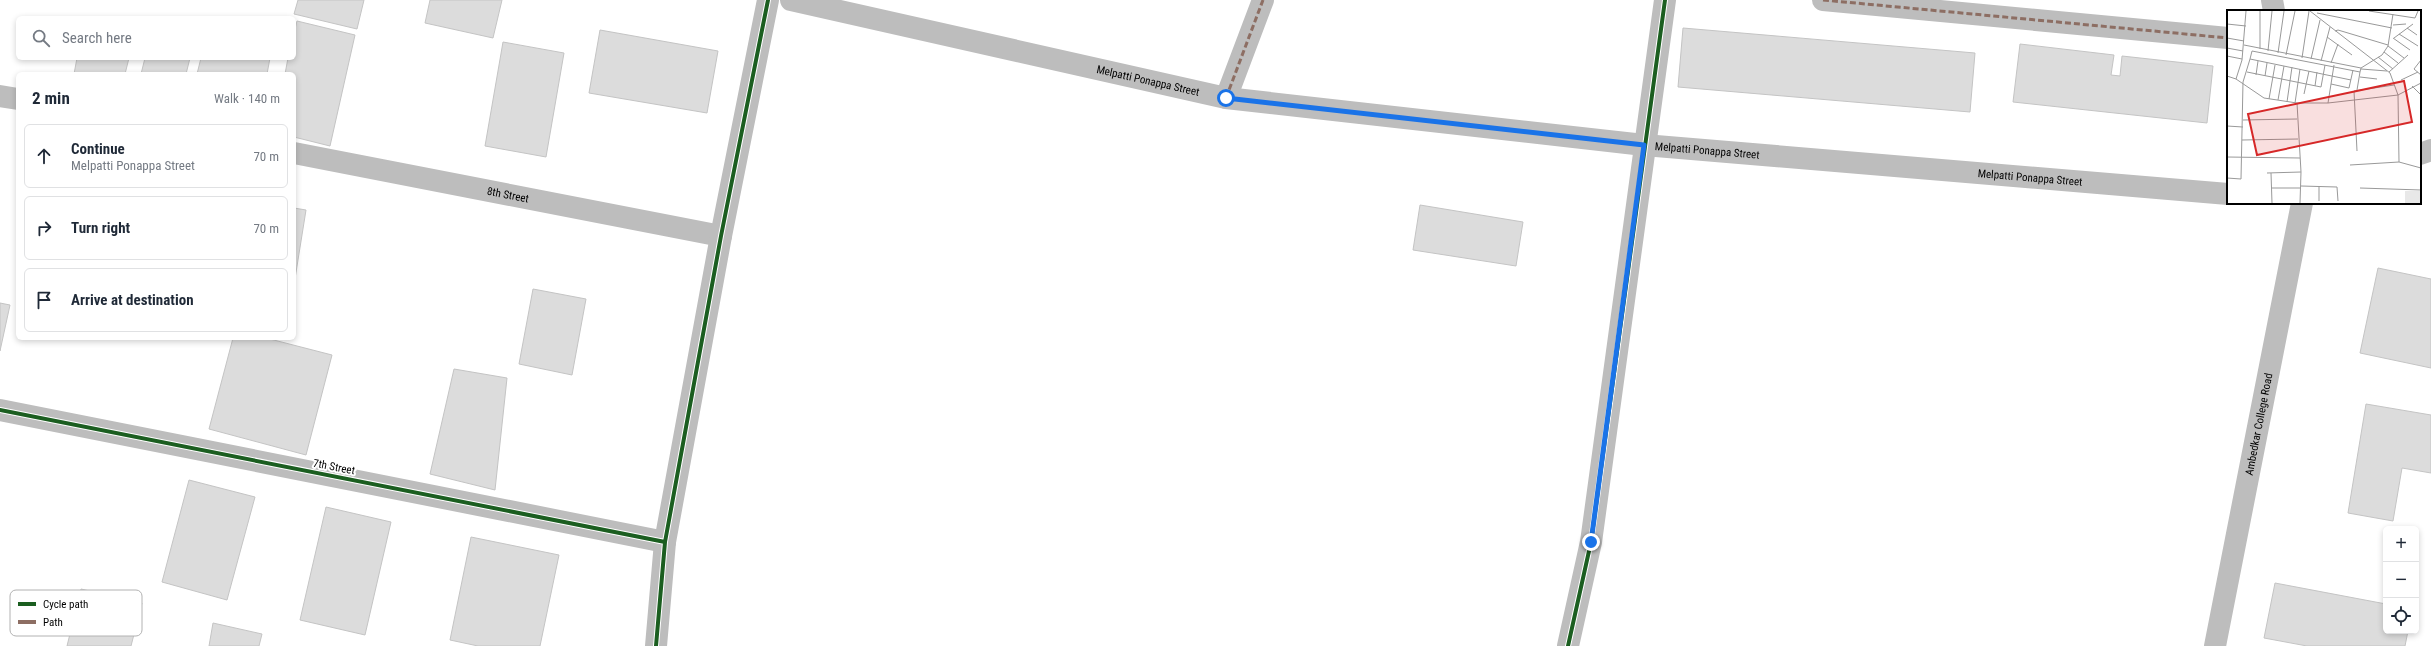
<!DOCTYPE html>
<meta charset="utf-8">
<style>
body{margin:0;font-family:"Roboto Condensed",sans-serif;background:#f2f2f3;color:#1f2937}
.controls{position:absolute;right:12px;bottom:12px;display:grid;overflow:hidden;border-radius:6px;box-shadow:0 2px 6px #0003}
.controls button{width:36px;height:36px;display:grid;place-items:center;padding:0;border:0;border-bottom:1px solid #e0e1e3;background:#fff;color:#1f2937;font:20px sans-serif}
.stop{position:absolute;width:12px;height:12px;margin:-9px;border:3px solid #1a73e8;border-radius:50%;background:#fff}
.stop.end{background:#1a73e8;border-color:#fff;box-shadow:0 1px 4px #0008}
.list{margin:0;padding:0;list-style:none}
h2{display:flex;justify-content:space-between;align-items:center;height:52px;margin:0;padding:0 16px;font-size:17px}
h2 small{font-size:13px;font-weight:400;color:#747a83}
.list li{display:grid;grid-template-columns:26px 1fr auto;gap:12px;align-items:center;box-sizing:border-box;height:64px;margin:0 8px 8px;padding:0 8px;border:1px solid #e0e1e3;border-radius:6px}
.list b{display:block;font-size:15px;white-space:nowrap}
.list p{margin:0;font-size:13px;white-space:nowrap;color:#747a83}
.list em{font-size:13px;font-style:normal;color:#747a83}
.icon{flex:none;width:22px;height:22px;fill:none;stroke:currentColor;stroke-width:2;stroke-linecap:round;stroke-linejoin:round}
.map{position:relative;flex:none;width:2431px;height:646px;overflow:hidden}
.search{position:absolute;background:#fff;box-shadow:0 2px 6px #0003;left:16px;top:16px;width:280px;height:44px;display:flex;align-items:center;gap:10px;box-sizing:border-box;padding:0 14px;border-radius:6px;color:#747a83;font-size:15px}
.panel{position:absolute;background:#fff;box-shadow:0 2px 6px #0003;left:16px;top:72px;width:280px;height:268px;border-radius:6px}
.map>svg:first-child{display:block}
.building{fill:#dcdcdc;stroke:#c4c4c4}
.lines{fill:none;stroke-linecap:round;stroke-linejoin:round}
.minor{stroke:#bdbdbd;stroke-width:22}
.major{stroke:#bdbdbd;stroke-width:22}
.quiet{stroke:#8d6e63;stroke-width:3;stroke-dasharray:6 3;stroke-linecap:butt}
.cycleway-casing{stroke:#fff;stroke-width:6}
.cycleway{stroke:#1b5e20;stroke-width:4}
.route{stroke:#1a73e8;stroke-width:5}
.labels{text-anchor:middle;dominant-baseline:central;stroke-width:4;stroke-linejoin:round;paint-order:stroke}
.street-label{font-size:11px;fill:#000;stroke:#fff}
.inset-road{fill:none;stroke:#999;stroke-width:1}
.view{fill:#d62828;fill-opacity:0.15;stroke:#d62828;stroke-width:2}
.inset-edge{fill:none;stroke:#000;stroke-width:2}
.key{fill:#fff;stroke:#b2b2b2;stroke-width:1}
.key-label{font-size:11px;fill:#000}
</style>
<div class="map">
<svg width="2431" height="646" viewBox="0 0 2431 646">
<rect width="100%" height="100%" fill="#fff"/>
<!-- building -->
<path class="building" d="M 298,0 L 364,0 L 357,29 L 294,14 Z
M 430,0 L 502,0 L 493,38 L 425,23 Z
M 297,21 L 355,35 L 330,146 L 294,137 L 294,74 L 285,74 L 288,58 L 294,58 L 294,33 Z
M 1683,28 L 1975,53 L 1970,112 L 1678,87 Z
M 600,30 L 718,51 L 707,113 L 589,93 Z
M 503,42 L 564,53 L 546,157 L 485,146 Z
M 2020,44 L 2114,55 L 2111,75 L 2120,76 L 2122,56 L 2213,66 L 2207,123 L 2013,102 Z
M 77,58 L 129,58 L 125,74 L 74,74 Z
M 145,58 L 190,58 L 186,74 L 141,74 Z
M 201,58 L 270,58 L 267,74 L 197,74 Z
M 1420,205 L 1523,222 L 1516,266 L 1413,250 Z
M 294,208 L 306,210 L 294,285 Z
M 2378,268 L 2431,279 L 2431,368 L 2360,353 Z
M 533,289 L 586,299 L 572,375 L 519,364 Z
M 0,303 L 10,305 L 0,351 Z
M 233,338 L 266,338 L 332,355 L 306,455 L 209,429 Z
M 454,369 L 507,378 L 495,490 L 430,474 Z
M 2366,404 L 2431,415 L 2431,473 L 2402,468 L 2393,521 L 2348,513 Z
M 189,480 L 255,497 L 227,600 L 162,582 Z
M 326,507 L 391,522 L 365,635 L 300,620 Z
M 471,537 L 559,555 L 540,646 L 478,646 L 450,640 Z
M 2275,583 L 2386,604 L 2386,631 L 2408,631 L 2405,646 L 2307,646 L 2264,638 Z
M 81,589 L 142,603 L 131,646 L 67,646 Z
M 213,623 L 262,634 L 259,646 L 209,646 Z"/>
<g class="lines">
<!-- minor -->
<g class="minor">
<path d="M 1823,0 L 2228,38"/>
<path d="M 2272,0 L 2274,11"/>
<path d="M 0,96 L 18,99"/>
<path d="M 1226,98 L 1263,0"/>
<path id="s1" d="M 294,153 L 721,236"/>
<path d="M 0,410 L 665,542"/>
<path d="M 656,646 L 665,542 L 721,236 L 768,0"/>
<path d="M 1568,646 L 1591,542 L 1665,0"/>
<path id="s2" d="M 2215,646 L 2302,203"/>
</g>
<!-- major -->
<g class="major">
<path id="s3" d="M 791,0 L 1226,98 L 1644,145 L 2228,194"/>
<path d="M 2420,154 L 2431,150"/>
</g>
<!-- quiet -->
<path class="quiet" d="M 1823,0 L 2228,38
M 1226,98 L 1263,0"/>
<defs>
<path id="cycleway" d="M 0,410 L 665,542
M 656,646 L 665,542 L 721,236 L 768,0
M 1568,646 L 1591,542 L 1665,0"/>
</defs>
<!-- cycleway casing -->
<use href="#cycleway" class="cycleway-casing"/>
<!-- cycleway -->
<use href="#cycleway" class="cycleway"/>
</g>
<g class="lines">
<!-- route -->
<path class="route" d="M 1226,98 L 1644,145 L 1591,542"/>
</g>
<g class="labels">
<!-- street labels -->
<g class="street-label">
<text stroke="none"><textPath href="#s3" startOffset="366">Melpatti Ponappa Street</textPath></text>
<text stroke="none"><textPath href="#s3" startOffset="930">Melpatti Ponappa Street</textPath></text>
<text stroke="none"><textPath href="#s3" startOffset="1254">Melpatti Ponappa Street</textPath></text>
<text stroke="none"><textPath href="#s1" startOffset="218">8th Street</textPath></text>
<text stroke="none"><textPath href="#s2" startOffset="226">Ambedkar College Road</textPath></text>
<text transform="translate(334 467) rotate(11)">7th Street</text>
</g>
</g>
<!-- overview -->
<g transform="translate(2227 10)">
<rect width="194" height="194" fill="#fff"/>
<path d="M 178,181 L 194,181 L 194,193 L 178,193 Z" fill="#e8e8e8"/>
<path class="inset-road" d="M 83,1 L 163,63 L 171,85 L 172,152M 142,1 L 188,8 L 191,1M 90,3 L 165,18M 0,14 L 19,16M 166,15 L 179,14M 180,18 L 190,25M 108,21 L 111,20 L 161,35M 172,24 L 191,36M 100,27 L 125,45M 0,28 L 17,31M 166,28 L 183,40M 167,28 L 186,14M 17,35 L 134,58 L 155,45 L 161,36 L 166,4M 161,36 L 177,48M 0,38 L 16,41M 33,39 L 33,1M 41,41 L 45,1M 157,42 L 171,53M 51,43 L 57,1M 59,45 L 68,1M 0,46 L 15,49M 151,47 L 166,59M 75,48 L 82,1M 23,49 L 25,41 L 133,62 L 134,58M 84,49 L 93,10M 194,50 L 187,59 L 194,65M 94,51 L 103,17M 104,53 L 111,34M 134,59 L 160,61M 20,62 L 94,77 L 98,55M 162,62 L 181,45M 29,65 L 31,51M 0,66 L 9,69 L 37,88 L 70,93 L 101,93 L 171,85 L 194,73M 38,66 L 40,53M 133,67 L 150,69M 9,69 L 15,50 L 19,1M 174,70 L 191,62M 104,74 L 122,78 L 126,60M 88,76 L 90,62M 185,76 L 194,85M 130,80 L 133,62M 77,84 L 82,61M 42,89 L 48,55M 51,90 L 57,56M 60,92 L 65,57M 68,93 L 73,59M 70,93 L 74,162 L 73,193M 101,93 L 107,55M 16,110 L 70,109M 0,116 L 16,117M 15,130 L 71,129M 130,141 L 127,81 L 167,75M 0,147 L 73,148M 123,155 L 172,152 L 194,158M 40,163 L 74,162M 44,163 L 45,193M 0,168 L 14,169 L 16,72 L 23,49 L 124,70M 74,176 L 110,177 L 111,191M 92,176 L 92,191M 44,178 L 74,178M 133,178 L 194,180"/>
<path class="view" d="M 177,71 L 185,112 L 30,145 L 21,104 Z"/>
<rect width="194" height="194" class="inset-edge"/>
</g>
<!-- legend -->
<rect x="10" y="590" width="132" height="46" rx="6" class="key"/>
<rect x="18" y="602" width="18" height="4" fill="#1b5e20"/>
<rect x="18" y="620" width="18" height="4" fill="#8d6e63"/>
<g class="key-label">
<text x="43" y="608">Cycle path</text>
<text x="43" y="626">Path</text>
</g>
</svg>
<div class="controls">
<button>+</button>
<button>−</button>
<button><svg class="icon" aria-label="locate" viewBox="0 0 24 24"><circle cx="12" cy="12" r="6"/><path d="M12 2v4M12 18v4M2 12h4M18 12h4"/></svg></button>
</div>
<div class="stop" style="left:1226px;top:98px"></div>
<div class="stop end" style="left:1591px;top:542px"></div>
<div class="search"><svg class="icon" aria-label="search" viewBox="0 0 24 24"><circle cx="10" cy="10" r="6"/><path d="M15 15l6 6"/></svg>Search here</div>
<section class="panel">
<h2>2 min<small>Walk · 140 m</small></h2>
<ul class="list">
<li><svg class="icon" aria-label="ahead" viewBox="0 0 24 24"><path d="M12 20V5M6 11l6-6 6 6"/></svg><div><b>Continue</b><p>Melpatti Ponappa Street</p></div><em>70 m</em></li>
<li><svg class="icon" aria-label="right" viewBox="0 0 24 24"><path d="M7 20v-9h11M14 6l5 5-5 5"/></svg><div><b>Turn right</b></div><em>70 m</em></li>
<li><svg class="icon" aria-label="arrive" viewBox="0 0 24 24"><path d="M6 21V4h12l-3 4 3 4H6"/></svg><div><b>Arrive at destination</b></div></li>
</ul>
</section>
</div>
